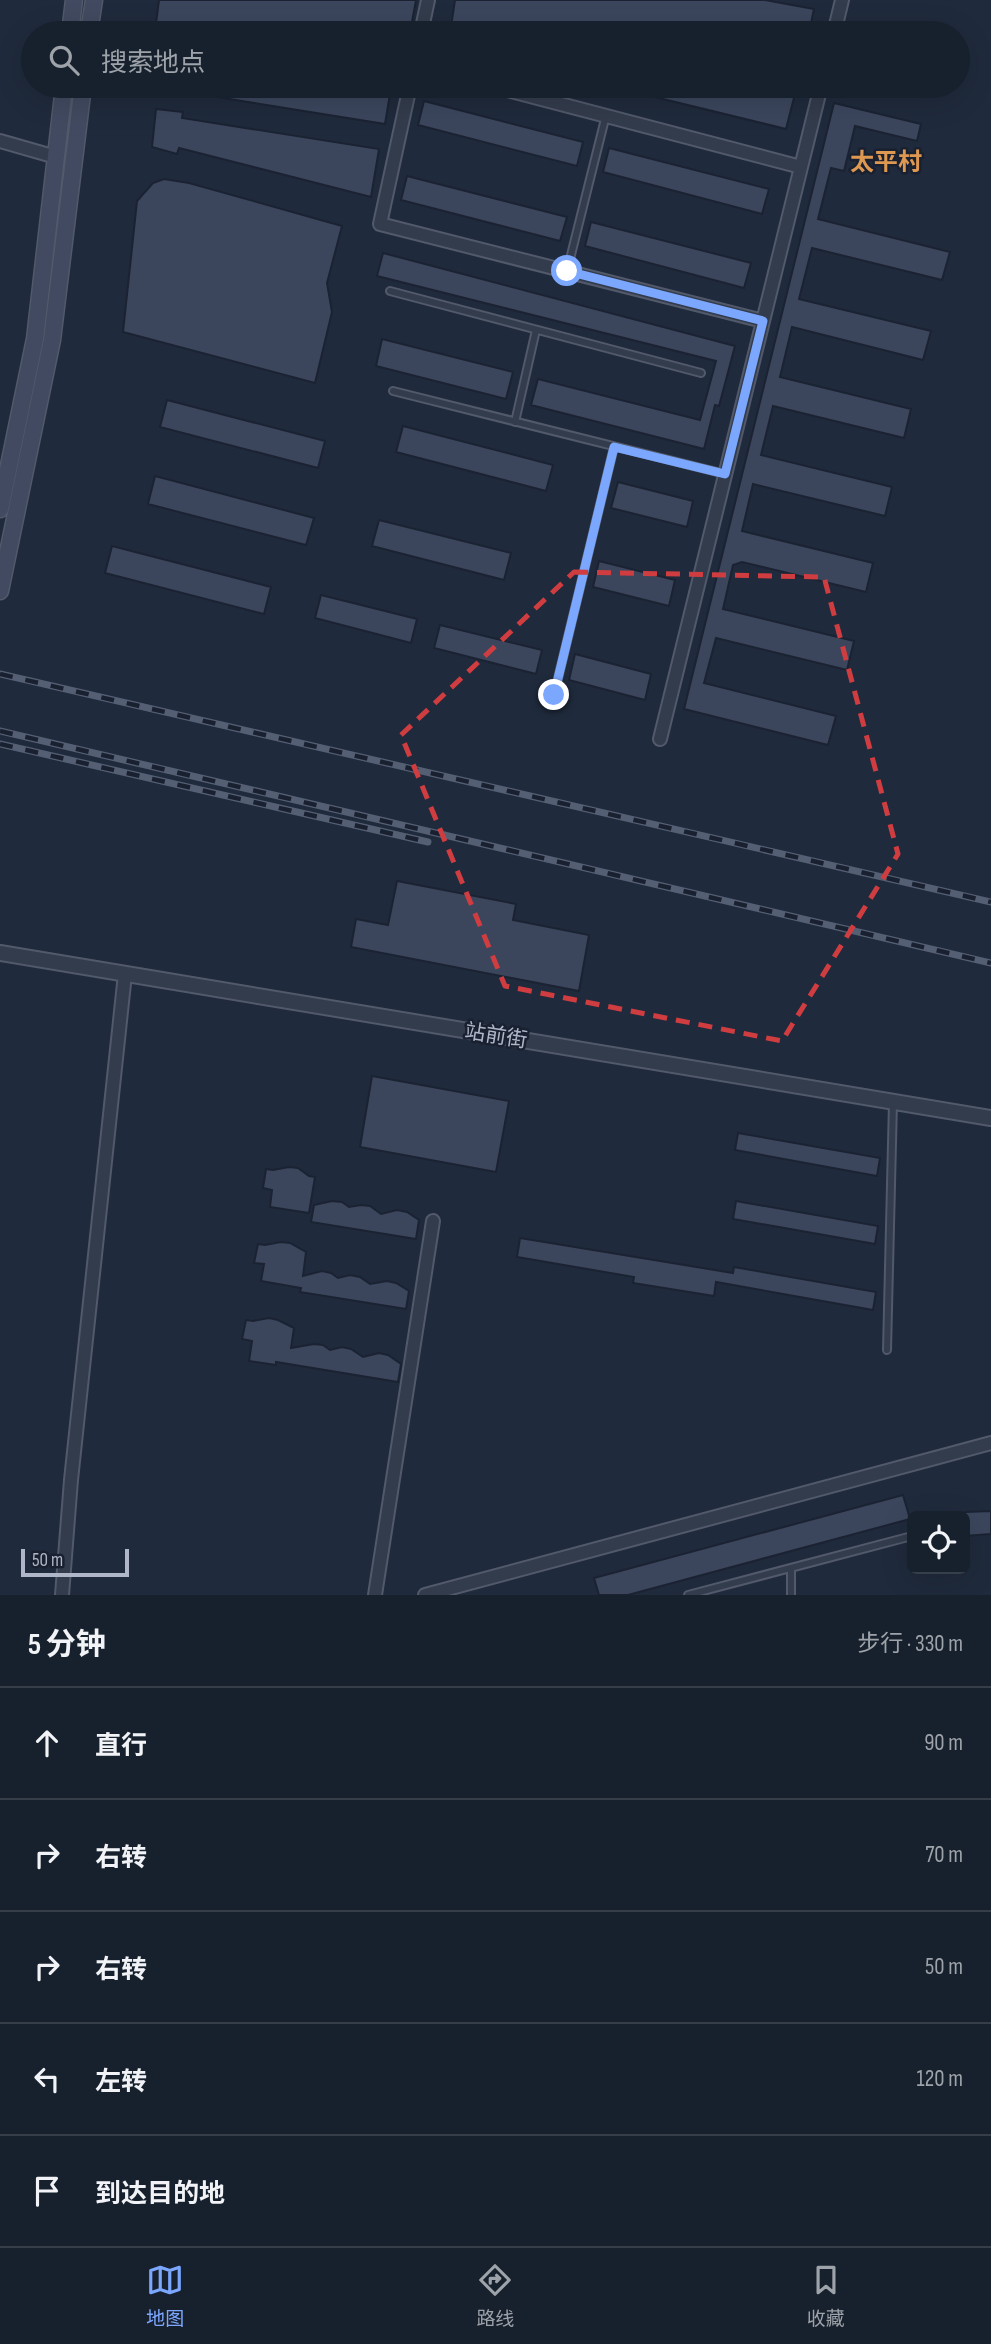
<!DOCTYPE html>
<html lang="zh">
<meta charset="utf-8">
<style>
body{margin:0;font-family:"Sofia Sans Condensed","Noto Sans SC",sans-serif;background:#242d39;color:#f1f3f6}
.controls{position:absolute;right:21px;bottom:21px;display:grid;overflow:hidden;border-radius:10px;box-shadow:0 7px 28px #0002}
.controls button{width:63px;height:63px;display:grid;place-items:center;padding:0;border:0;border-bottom:2px solid #363e49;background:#17202d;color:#f1f3f6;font:35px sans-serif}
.scale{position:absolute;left:21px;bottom:18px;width:108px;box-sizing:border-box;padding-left:7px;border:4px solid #aeb6c8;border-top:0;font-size:19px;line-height:24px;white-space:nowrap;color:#aeb6c8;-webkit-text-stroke:5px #192131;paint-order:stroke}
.stop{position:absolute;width:21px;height:21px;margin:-16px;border:5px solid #7ca7ff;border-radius:50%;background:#fff}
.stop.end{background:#7ca7ff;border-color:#fff;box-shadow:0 2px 7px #0008}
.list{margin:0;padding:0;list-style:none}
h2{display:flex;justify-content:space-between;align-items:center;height:91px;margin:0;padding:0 28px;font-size:30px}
h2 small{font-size:23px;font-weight:400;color:#9ea3aa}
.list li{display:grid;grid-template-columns:46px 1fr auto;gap:21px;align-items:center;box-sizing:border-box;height:112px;padding:0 28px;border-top:2px solid #363e49}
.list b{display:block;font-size:26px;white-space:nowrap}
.list em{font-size:23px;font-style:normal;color:#9ea3aa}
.icon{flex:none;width:38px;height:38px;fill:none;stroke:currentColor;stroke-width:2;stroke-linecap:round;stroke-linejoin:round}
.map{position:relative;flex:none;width:991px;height:1595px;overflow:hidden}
.search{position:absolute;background:#17202d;box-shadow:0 7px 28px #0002;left:21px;right:21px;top:21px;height:77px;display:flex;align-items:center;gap:18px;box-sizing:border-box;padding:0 24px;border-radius:38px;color:#9ea3aa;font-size:26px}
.sheet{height:651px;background:#17202d}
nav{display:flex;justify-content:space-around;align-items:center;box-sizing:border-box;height:98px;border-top:2px solid #363e49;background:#17202d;font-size:19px;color:#9ea3aa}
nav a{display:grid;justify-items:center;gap:4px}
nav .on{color:#7ca7ff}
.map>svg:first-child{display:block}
.building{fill:#3b465d;stroke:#1b2333;stroke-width:2}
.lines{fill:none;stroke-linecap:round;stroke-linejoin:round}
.service-casing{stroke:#51596a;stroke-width:10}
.minor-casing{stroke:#51596a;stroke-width:16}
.tertiary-casing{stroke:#51596a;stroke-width:18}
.secondary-casing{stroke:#51596a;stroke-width:19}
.service{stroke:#333c4c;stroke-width:6}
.minor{stroke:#333c4c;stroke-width:12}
.tertiary{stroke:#333c4c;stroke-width:14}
.secondary{stroke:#414a60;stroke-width:16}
.rail-casing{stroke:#555f74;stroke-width:7}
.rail{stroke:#192131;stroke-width:4.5;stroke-dasharray:13;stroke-linecap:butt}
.route{stroke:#7ca7ff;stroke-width:9}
.marked{fill:none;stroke:#d03d40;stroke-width:5;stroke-dasharray:14 9;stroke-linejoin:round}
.labels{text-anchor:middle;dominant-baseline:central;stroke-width:5;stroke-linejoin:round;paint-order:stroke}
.street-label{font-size:21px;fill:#aeb6c8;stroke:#192131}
.quarter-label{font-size:24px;font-weight:bold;fill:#df9852;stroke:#192131}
</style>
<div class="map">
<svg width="991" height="1595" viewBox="0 0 991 1595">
<rect width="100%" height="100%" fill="#1f2a3c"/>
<!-- building -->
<path class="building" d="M 159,0 L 416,0 L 410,33 L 163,33 L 156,23 Z
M 455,0 L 765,0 L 814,9 L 809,33 L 450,33 Z
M 187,86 L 379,86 L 391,88 L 385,124 L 186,92 Z
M 627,86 L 797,86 L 786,129 L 626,90 Z
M 424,101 L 583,142 L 577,166 L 418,125 Z
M 834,103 L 921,124 L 917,141 L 855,126 L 844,171 L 831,168 L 818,219 L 950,252 L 942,280 L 812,248 L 799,299 L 931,331 L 923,360 L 792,327 L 780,377 L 911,409 L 904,438 L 773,406 L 761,455 L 892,487 L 885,516 L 753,484 L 742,531 L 873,563 L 866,592 L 742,562 L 733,565 L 723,609 L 854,641 L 847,670 L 716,638 L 704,683 L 836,716 L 828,745 L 684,709 Z
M 156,109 L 183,112 L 182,118 L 379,149 L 371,197 L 179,148 L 177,154 L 152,147 Z
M 609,148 L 769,189 L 762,214 L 603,172 Z
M 407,176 L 567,217 L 560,241 L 401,200 Z
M 164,179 L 189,183 L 342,226 L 327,283 L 332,312 L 315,383 L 123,332 L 137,201 L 153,183 Z
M 591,222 L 751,263 L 744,288 L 585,246 Z
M 383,253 L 735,346 L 719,406 L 715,405 L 704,449 L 531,405 L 538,379 L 700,420 L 716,361 L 377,276 Z
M 382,339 L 513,372 L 506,399 L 376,366 Z
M 167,400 L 325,441 L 318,468 L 160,427 Z
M 403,426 L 553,465 L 546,491 L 396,452 Z
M 155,476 L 314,518 L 306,545 L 148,504 Z
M 618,482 L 693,501 L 687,527 L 611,508 Z
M 379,520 L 511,553 L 504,580 L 372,546 Z
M 112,546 L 271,587 L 264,614 L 105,573 Z
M 599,561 L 675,580 L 669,606 L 593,587 Z
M 321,595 L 417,619 L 411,643 L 315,618 Z
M 440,625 L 542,650 L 536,674 L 434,648 Z
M 575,654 L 651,674 L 645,700 L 569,680 Z
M 397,881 L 516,904 L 513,920 L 589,935 L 579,991 L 351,947 L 356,919 L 388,925 Z
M 372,1076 L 509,1101 L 496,1172 L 360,1147 Z
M 738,1133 L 880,1158 L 877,1176 L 735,1150 Z
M 289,1167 L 298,1168 L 309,1176 L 315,1177 L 309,1213 L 270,1207 L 272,1190 L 263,1188 L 266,1169 L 273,1170 Z
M 332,1201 L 342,1202 L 349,1207 L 361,1205 L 370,1206 L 381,1214 L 397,1210 L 407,1212 L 419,1220 L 416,1239 L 311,1222 L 314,1205 Z
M 736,1201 L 878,1226 L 875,1244 L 733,1219 Z
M 520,1238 L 733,1273 L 734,1267 L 876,1292 L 873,1310 L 716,1282 L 714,1296 L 633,1283 L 634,1277 L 517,1257 Z
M 281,1242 L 290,1243 L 306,1252 L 303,1276 L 322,1271 L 331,1273 L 338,1278 L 350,1275 L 360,1277 L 370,1284 L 387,1281 L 396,1283 L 409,1291 L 406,1309 L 300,1292 L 301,1288 L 261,1281 L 264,1264 L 254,1263 L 258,1244 L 265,1245 Z
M 269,1318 L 278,1320 L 294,1328 L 291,1348 L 314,1344 L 323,1345 L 330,1350 L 342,1347 L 351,1349 L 363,1357 L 379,1353 L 388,1355 L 401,1364 L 398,1382 L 276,1362 L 276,1365 L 249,1361 L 252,1341 L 242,1339 L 246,1320 L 253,1321 Z
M 903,1495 L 910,1519 L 628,1595 L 599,1595 L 594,1578 Z
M 991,1511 L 991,1534 L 965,1536 L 965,1512 Z"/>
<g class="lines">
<defs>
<path id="service" d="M 567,271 L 606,115
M 390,291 L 701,373
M 393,391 L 725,474
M 515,422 L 536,330
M 554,695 L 614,447
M 887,1350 L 893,1102
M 791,1568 L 791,1595
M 688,1595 L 912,1536"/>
<path id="minor" d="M 421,33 L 428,0
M 834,33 L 842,0
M 410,86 L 380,224 L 763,321
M 492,86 L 801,167
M 0,141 L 56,157
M 660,739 L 821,86
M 62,1595 L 71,1480 L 125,974
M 375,1595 L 433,1221
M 425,1595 L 991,1443"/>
<path id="tertiary" d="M 0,953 L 991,1118"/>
<path id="secondary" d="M 70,33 L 74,0
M 89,33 L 94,0
M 0,509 L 35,339 L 64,86
M 0,591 L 52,340 L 83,86"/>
</defs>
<!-- service casing -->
<use href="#service" class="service-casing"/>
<!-- minor casing -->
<use href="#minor" class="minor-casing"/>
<!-- tertiary casing -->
<use href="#tertiary" class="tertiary-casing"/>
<!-- secondary casing -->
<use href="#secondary" class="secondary-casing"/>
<!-- service -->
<use href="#service" class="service"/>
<!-- minor -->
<use href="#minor" class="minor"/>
<!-- tertiary -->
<use href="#tertiary" class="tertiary"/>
<!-- secondary -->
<use href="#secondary" class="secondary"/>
<defs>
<path id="rail" d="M 0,674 L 991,902
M 0,731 L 991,963
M 0,744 L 428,842"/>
</defs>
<!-- rail casing -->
<use href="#rail" class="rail-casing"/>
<!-- rail -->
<use href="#rail" class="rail"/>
</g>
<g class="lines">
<!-- route -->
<path class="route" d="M 554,695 L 614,447 L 725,474 L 763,321 L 567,271"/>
</g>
<!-- marked area -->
<path class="marked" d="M 574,572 L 824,577 L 898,854 L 782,1041 L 505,986 L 401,735 Z"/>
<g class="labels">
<!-- street labels -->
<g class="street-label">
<text transform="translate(496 1036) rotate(9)">站前街</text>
</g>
<!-- quarter labels -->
<g class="quarter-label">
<text x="886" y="162">太平村</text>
</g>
</g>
</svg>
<div class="controls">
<button><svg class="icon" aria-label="locate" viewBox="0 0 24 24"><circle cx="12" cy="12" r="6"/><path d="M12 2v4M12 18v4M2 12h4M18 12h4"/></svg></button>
</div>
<div class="scale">50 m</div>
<div class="stop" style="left:567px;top:271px"></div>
<div class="stop end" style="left:554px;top:695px"></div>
<div class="search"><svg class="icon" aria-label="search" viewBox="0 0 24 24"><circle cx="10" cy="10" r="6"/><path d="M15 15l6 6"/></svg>搜索地点</div>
</div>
<section class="sheet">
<h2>5 分钟<small>步行 · 330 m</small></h2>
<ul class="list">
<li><svg class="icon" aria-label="ahead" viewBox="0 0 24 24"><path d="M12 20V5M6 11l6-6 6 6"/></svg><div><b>直行</b></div><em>90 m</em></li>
<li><svg class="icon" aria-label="right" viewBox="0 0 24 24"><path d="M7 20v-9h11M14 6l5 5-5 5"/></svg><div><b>右转</b></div><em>70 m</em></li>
<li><svg class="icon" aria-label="right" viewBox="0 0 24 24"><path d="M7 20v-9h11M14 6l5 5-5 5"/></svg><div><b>右转</b></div><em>50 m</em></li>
<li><svg class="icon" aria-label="left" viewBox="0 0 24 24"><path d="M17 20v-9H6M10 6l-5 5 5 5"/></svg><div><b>左转</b></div><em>120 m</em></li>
<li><svg class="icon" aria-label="arrive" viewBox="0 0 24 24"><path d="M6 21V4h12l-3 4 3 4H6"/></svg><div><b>到达目的地</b></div></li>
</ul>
</section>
<nav>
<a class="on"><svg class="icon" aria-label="map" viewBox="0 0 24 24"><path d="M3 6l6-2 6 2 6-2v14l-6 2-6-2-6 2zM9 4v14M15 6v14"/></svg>地图</a>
<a><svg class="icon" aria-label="directions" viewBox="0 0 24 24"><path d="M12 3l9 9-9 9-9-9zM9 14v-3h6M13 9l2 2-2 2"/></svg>路线</a>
<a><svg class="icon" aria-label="saved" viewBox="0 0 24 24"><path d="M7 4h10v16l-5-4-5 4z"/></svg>收藏</a>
</nav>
